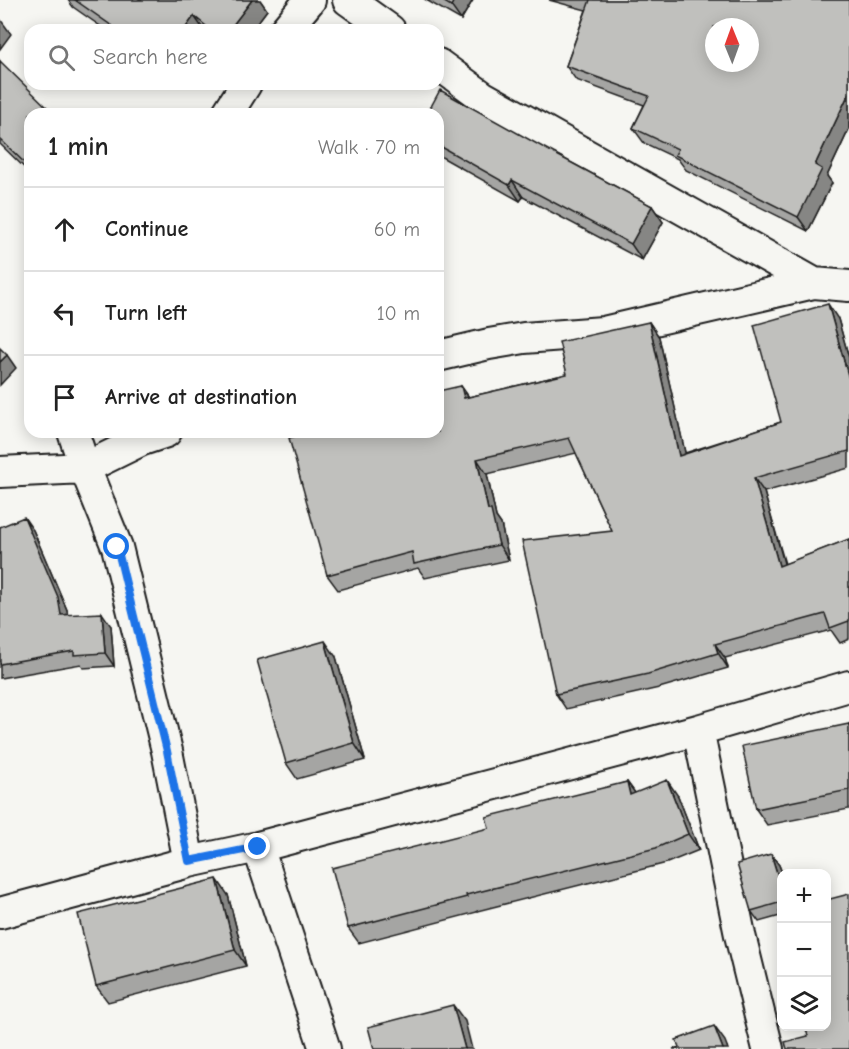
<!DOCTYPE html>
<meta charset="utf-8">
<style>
body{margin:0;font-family:"Comic Neue",sans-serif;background:#f6f6f6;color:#222}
.controls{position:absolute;right:18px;bottom:18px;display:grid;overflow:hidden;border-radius:12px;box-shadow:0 3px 15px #0003}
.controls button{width:54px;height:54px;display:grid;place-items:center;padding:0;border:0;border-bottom:2px solid #e0e0e0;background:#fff;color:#222;font:30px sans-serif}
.compass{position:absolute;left:705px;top:18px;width:54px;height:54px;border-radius:50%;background:#fff;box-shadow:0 3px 15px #0003;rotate:359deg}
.stop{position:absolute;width:18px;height:18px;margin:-14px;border:4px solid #1a73e8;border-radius:50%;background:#fff}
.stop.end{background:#1a73e8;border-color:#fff;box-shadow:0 2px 6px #0008}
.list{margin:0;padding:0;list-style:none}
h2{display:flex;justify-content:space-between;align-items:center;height:78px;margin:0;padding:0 24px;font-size:26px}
h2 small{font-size:20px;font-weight:400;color:#767676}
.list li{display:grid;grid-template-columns:39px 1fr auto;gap:18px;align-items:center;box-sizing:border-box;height:84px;padding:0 24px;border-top:2px solid #e0e0e0}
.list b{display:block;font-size:22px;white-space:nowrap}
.list em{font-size:20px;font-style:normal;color:#767676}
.icon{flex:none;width:33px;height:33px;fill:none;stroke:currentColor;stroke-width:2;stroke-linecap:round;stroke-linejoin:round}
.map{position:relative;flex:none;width:849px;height:1049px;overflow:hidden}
.search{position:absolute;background:#fff;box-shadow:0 3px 15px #0003;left:24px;top:24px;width:420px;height:66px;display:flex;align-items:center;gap:15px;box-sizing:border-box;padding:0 21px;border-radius:18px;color:#767676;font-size:22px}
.panel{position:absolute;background:#fff;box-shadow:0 3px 15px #0003;left:24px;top:108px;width:420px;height:330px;border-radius:18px}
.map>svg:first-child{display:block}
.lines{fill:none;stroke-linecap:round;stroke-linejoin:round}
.minor-casing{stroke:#1c1c1c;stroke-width:34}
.minor{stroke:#f6f6f2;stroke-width:30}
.wall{fill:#a5a5a3;stroke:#1c1c1c;stroke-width:1.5}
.shaded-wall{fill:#868684;stroke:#1c1c1c;stroke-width:1.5}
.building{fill:#c0c0bd;stroke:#1c1c1c;stroke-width:1.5;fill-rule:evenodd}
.route{stroke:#1a73e8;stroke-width:8}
</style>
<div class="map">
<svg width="849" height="1049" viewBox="0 0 849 1049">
<rect width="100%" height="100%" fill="#f6f6f2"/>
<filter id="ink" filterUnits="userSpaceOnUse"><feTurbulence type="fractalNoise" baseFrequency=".0167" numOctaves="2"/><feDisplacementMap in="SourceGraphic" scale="12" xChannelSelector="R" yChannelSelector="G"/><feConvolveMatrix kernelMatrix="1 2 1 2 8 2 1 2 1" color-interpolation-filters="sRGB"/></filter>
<g filter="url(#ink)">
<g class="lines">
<defs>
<path id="minor" d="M 348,0 L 390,30
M 285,30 L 310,0
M 438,64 L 482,96 L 814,283
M 227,114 L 246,84
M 438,356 L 489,344 L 524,338 L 603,332 L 814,283 L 849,286
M 73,432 L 85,468 L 117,547 L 167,751 L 189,862
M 0,472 L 85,468 L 142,440 L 166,432
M 698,730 L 740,935 L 768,1049
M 258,847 L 698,730 L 849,686
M 0,913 L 189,862 L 258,847 L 325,1049"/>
</defs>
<!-- minor casing -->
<use href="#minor" class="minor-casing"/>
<!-- minor -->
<use href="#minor" class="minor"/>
</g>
<!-- wall -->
<path class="wall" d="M 68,0 L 260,0 L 267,10 L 252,30 L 106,30 L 73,7 Z
M 426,0 L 473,0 L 461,20 Z
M 549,0 L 849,0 L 849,129 L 827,176 L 832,183 L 808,231 L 686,170 L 678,159 L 644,143 L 633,128 L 644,105 L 576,80 L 566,66 L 586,10 Z
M 0,61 L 30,114 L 30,173 L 0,144 Z
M 438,114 L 557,155 L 652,206 L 663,222 L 642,260 L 523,197 L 520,201 L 438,155 Z
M 838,319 L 849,358 L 849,468 L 764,492 L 785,564 L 849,539 L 849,639 L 840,643 L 831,630 L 725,658 L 728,668 L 659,688 L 566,709 L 556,694 L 612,531 L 576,453 L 487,474 L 496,517 L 501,524 L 509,560 L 425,578 L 418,568 L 338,590 L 327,575 L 438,432 L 461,386 L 469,397 L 567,374 L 649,322 L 659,337 L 685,453 L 781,422 Z
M 0,527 L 33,530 L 67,610 L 67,615 L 111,626 L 114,666 L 83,668 L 81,664 L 0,678 Z
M 336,657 L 365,760 L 297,779 L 286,763 Z
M 849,724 L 849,809 L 767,825 L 756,809 Z
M 627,782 L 635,793 L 678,796 L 699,850 L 667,863 L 477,911 L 477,912 L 359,943 L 348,928 L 489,828 Z
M 771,854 L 779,865 L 782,873 L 782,925 L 780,916 L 759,922 L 751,911 Z
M 228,895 L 246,966 L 108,1002 L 96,986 Z"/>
<!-- shaded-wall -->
<path class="shaded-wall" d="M 252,0 L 260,0 L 267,10 L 252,30 L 229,30 Z
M 454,0 L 473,0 L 461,20 L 451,6 Z
M 194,16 L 204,30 L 184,30 Z
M 0,19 L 11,34 L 0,49 Z
M 849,93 L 849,129 L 827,176 L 832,183 L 808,231 L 798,217 L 815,165 Z
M 512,180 L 523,197 L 520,201 L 509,185 Z
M 652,206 L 663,222 L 642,260 L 631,244 Z
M 828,304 L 838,319 L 849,358 L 849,379 Z
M 649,322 L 659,337 L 689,470 L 679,456 Z
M 7,355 L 16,368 L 0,385 L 0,362 Z
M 461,386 L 471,401 L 464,398 Z
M 477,459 L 487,474 L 496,517 L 501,524 L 509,560 L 499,545 L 488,510 Z
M 754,478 L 764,492 L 789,581 L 779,566 Z
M 24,517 L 33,530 L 67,610 L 69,628 L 61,615 Z
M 102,613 L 111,626 L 114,666 L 105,653 Z
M 325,641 L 336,657 L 365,760 L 354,743 Z
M 715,644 L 725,658 L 728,668 L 718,653 Z
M 667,780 L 678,796 L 699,850 L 688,834 Z
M 627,782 L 638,797 L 630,795 Z
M 771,854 L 779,865 L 782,873 L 782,889 Z
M 217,879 L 228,895 L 246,966 L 235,950 Z
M 453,1005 L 465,1021 L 472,1049 L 465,1049 Z
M 714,1026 L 725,1041 L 728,1049 L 723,1049 Z"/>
<!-- building -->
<path class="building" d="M 75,0 L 252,0 L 229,30 L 211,30 L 194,16 L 184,30 L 118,30 Z
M 441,0 L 454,0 L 451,6 Z
M 590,0 L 849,0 L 849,93 L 815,165 L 822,169 L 798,217 L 675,155 L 678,149 L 633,128 L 649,96 L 566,66 ZM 714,27 L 750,27 L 750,63 L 714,63 Z
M 0,61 L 54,114 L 30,114 L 30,168 L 0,139 Z
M 440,90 L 557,155 L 652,206 L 631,244 L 512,180 L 509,185 L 438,145 L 438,114 L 427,114 Z
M 828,304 L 849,379 L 849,451 L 754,478 L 779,566 L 849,539 L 849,621 L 830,628 L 825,614 L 715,644 L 718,653 L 648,674 L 556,694 L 522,541 L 612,531 L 569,438 L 477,459 L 488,510 L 491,510 L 499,545 L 414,564 L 412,552 L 327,575 L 289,438 L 310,432 L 438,432 L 438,391 L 461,386 L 464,398 L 567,374 L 559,342 L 649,322 L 679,456 L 781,422 L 754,325 Z
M 0,348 L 7,355 L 0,362 Z
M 24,517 L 58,597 L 61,615 L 102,613 L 105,653 L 74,655 L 74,651 L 0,664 L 0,527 Z
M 325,641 L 354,743 L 286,763 L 257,660 Z
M 849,724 L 849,790 L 756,809 L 742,746 Z
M 667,780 L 688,834 L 656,848 L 466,895 L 467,897 L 348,928 L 332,868 L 489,828 L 486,817 L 627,782 L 630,795 Z
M 771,854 L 782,889 L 782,902 L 751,911 L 737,864 Z
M 217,879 L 235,950 L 96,986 L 78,914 Z
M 849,894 L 849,1049 L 787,1049 L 785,1042 L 808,1036 L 805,1026 L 826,1026 L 826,900 Z
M 782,910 L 782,925 L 779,911 Z
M 453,1005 L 465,1049 L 374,1049 L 368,1027 Z
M 714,1026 L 723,1049 L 673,1049 L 679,1047 L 676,1040 Z"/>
</g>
<g class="lines" filter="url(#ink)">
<!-- route -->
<path class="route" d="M 117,547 L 167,751 L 189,861 L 258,847"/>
</g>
</svg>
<div class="controls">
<button>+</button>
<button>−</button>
<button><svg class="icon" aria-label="layers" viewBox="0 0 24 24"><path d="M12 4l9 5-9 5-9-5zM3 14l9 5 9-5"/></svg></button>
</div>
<svg class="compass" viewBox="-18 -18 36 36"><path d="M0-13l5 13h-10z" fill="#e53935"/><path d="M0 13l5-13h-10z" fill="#767676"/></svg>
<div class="stop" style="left:117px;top:547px"></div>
<div class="stop end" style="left:258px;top:847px"></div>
<div class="search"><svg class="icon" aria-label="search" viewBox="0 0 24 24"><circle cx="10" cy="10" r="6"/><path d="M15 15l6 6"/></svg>Search here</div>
<section class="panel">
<h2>1 min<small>Walk · 70 m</small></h2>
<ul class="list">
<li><svg class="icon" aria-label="ahead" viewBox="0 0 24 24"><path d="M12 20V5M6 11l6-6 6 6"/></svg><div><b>Continue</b></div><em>60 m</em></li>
<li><svg class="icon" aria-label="left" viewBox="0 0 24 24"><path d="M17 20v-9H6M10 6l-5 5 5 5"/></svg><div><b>Turn left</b></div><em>10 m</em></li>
<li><svg class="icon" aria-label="arrive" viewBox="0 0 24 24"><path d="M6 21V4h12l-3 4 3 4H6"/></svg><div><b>Arrive at destination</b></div></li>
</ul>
</section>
</div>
